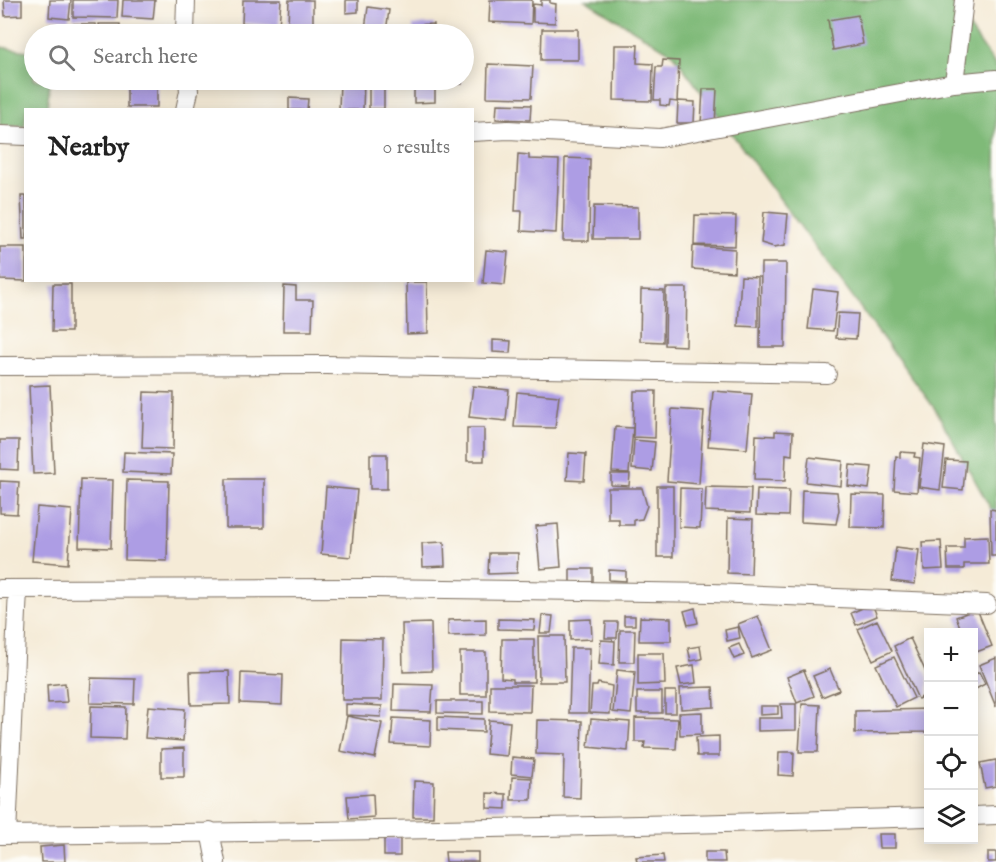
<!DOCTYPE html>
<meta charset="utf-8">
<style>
body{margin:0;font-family:"IM FELL English",serif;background:#f6f6f6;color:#222}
.controls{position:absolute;right:18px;bottom:18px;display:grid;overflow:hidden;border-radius:0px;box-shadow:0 3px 15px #0003}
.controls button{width:54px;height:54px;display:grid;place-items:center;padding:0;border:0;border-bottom:2px solid #e0e0e0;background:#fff;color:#222;font:30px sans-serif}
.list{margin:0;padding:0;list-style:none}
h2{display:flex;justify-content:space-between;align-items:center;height:78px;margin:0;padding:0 24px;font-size:26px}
h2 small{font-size:20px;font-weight:400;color:#767676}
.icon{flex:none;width:33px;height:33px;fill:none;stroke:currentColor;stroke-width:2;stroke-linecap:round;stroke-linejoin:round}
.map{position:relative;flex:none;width:996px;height:862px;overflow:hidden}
.search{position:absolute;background:#fff;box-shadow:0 3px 15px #0003;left:24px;top:24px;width:450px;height:66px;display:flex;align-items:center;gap:15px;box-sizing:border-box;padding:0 21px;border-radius:33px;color:#767676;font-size:22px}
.panel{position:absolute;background:#fff;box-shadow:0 3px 15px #0003;left:24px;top:108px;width:450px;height:174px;border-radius:0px}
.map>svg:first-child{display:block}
.forest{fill:#7fba78;stroke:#5d724b;stroke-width:1.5}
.building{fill:#ad9de4}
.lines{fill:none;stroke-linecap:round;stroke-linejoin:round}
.minor-casing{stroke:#7c6e5f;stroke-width:20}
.minor{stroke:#fff;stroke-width:18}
</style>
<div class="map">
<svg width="996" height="862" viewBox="0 0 996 862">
<rect width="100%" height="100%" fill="#fdfcf7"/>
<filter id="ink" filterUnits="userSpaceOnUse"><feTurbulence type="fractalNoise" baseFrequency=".0167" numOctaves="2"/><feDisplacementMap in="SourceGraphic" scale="12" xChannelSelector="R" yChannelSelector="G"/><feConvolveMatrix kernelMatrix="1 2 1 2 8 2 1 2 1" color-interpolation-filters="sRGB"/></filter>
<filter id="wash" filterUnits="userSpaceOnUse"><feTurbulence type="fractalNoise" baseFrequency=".008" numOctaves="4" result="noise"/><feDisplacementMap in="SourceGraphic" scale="24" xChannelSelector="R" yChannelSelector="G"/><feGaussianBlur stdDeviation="1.35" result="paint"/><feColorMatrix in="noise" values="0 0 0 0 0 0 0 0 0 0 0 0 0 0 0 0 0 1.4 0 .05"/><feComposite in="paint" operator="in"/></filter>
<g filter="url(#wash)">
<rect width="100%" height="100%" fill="#f5ebd7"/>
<!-- forest -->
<path class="forest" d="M 585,0 L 950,0 L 996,66 L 996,518 L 935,409 L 673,54 Z
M 0,47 L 34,52 L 34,80 L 50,80 L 47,109 L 26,110 L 25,126 L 0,126 Z"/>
<g id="blocks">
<!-- building -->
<path class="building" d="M 4,0 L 22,0 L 22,15 L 5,16 Z
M 50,0 L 71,0 L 69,19 L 49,17 Z
M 73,0 L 118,0 L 117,18 L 73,17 Z
M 123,0 L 155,0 L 153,19 L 122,17 Z
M 243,0 L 281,0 L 279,26 L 242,23 Z
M 289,0 L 313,0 L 313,25 L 288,24 Z
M 346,0 L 358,0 L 358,12 L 346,13 Z
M 490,0 L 532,0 L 531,24 L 489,22 Z
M 541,0 L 550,0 L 550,3 L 556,4 L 555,23 L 533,22 L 533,4 L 541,5 Z
M 368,7 L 389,10 L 386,32 L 365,29 Z
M 858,15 L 863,44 L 833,50 L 828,20 Z
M 74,24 L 96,24 L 96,34 L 74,34 Z
M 99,24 L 120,24 L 120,34 L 100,34 Z
M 434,24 L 434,34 L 413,34 L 413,25 Z
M 243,28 L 264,28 L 264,34 L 243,34 Z
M 542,29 L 578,29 L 578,60 L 541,60 Z
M 127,30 L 157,30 L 157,34 L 127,34 Z
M 340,30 L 363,31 L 363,34 L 340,34 Z
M 615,45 L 638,45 L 637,63 L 653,64 L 652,101 L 614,100 Z
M 663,60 L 679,61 L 677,102 L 670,101 L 669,106 L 660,105 L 660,100 L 654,100 L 656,67 L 662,67 Z
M 488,64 L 533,66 L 531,98 L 487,97 Z
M 127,80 L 157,80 L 157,107 L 127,107 Z
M 340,80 L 364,80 L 363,110 L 339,110 Z
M 414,80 L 435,80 L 435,102 L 414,103 Z
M 445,80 L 462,80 L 462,84 L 445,84 Z
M 369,83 L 384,83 L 384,109 L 369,109 Z
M 703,89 L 717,89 L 715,125 L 701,124 Z
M 289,98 L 308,99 L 307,110 L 289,110 Z
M 678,101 L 695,102 L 694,123 L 677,123 Z
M 497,104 L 531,105 L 530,120 L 496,119 Z
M 518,154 L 529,155 L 529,159 L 559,160 L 556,233 L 521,231 L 522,211 L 515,211 Z
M 565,158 L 590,159 L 589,241 L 563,241 Z
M 21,196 L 26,196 L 26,239 L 23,239 Z
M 594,206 L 638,207 L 638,239 L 593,239 Z
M 764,212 L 788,214 L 785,245 L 774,247 L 761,243 Z
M 695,215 L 736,216 L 735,246 L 694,245 Z
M 693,246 L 735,249 L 734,272 L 692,269 Z
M 0,247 L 26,247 L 26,281 L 0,280 Z
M 486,250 L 508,252 L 505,285 L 483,283 Z
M 761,263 L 786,263 L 785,347 L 760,347 Z
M 741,276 L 758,277 L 758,327 L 738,326 Z
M 406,282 L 427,282 L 428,333 L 407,334 Z
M 53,284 L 71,284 L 71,332 L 52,332 Z
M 284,286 L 296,287 L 296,300 L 313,300 L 312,331 L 283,331 Z
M 666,288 L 687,288 L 686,346 L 665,345 Z
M 813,289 L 838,292 L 833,331 L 808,329 Z
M 641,290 L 664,291 L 663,342 L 640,341 Z
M 838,313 L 858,314 L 856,339 L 836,338 Z
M 493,340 L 511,341 L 510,353 L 493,352 Z
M 50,385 L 54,473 L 33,474 L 29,386 Z
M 473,386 L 509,390 L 506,421 L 469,417 Z
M 634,391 L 656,391 L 655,438 L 633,437 Z
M 713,391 L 752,394 L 747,449 L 708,446 Z
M 144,392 L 174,393 L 173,449 L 142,448 Z
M 517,392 L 559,396 L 555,428 L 514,427 Z
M 672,409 L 704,411 L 699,484 L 667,481 Z
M 615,427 L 633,428 L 629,473 L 612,472 Z
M 467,428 L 484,428 L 484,461 L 467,461 Z
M 775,431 L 793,432 L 792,455 L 786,454 L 785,481 L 754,480 L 756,435 L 775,436 Z
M 0,440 L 19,440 L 18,470 L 0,469 Z
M 634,440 L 655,442 L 652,471 L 632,469 Z
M 924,444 L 945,447 L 940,490 L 919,487 Z
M 124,452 L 172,454 L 171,474 L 123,472 Z
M 900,452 L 915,453 L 914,457 L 920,458 L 917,492 L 894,490 L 896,456 L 900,457 Z
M 569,453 L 586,454 L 584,481 L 567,480 Z
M 370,454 L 387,454 L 387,489 L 370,489 Z
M 809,457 L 843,461 L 841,486 L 806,482 Z
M 946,460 L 966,461 L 963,490 L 943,488 Z
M 850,465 L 872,467 L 869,489 L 848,486 Z
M 611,474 L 630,474 L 629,486 L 611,485 Z
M 81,479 L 113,480 L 111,548 L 79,547 Z
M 226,479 L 264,479 L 264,528 L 226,528 Z
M 127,480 L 169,481 L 167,561 L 125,560 Z
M 0,481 L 19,482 L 17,514 L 0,513 Z
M 657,486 L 673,486 L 673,557 L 657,557 Z
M 326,487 L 357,490 L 351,557 L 321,554 Z
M 706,487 L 751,488 L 750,513 L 705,511 Z
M 608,488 L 642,488 L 647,506 L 642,519 L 634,520 L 634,525 L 619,525 L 619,519 L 608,519 Z
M 680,488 L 702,489 L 700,528 L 679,527 Z
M 757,489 L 789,490 L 788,516 L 756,515 Z
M 802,490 L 837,492 L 839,510 L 836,524 L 801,522 Z
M 851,494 L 885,495 L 884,528 L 850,527 Z
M 37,507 L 72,510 L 68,564 L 32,561 Z
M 990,509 L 996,510 L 996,556 L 991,556 Z
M 728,518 L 753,519 L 751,574 L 727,573 Z
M 558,524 L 561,567 L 540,569 L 536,526 Z
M 988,536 L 989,564 L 964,564 L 964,569 L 948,569 L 947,548 L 964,548 L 964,537 Z
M 941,541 L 943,569 L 924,570 L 922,542 Z
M 444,542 L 445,566 L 423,567 L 422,543 Z
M 896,547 L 919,550 L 915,584 L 892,581 Z
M 489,553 L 518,553 L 517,573 L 488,574 Z
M 570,569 L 593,569 L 593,582 L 570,582 Z
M 609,570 L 626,571 L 626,581 L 609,580 Z
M 872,604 L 877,616 L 856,625 L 851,613 Z
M 695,608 L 698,623 L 688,625 L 684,611 Z
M 977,609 L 992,646 L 974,653 L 974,632 L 962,632 L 956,617 Z
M 542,615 L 553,616 L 551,633 L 540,633 Z
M 624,616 L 635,616 L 635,625 L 624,625 Z
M 758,616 L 772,650 L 752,658 L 738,624 Z
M 640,617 L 671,618 L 671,641 L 639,641 Z
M 486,619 L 486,635 L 448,636 L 448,620 Z
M 498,619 L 535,620 L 534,630 L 498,629 Z
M 591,619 L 592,639 L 570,640 L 570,620 Z
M 877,620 L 892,651 L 873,660 L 858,629 Z
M 606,622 L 618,622 L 617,638 L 605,638 Z
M 431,623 L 432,671 L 403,672 L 402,624 Z
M 738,627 L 740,638 L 727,641 L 725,630 Z
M 620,630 L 635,630 L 634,662 L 619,662 Z
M 538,636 L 564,636 L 565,682 L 539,682 Z
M 343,638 L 383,639 L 382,700 L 342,700 Z
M 910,638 L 928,677 L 928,694 L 918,699 L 894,646 Z
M 502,639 L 534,639 L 534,682 L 513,682 L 513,679 L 501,678 Z
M 601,640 L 615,641 L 614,665 L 599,664 Z
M 739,644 L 744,655 L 734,659 L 729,648 Z
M 700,646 L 702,659 L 691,661 L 688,648 Z
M 571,648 L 590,648 L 588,713 L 569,713 Z
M 460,652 L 486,652 L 486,695 L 460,695 Z
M 638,653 L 664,653 L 665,684 L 638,685 Z
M 894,657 L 914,698 L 896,707 L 876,665 Z
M 996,658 L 996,707 L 979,665 Z
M 694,665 L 696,683 L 681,685 L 677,668 Z
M 830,669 L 839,690 L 822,697 L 813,676 Z
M 617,670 L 635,672 L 631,714 L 613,712 Z
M 804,670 L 814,696 L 797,703 L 787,677 Z
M 229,671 L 230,704 L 191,705 L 190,672 Z
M 979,672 L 985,684 L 974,690 L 974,675 Z
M 241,673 L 283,675 L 282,705 L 240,703 Z
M 91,678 L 135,679 L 134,704 L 90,703 Z
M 65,683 L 67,702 L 48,703 L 47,685 Z
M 598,683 L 612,686 L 610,714 L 590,713 L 592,686 L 597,686 Z
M 394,684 L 433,685 L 431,712 L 393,711 Z
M 490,685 L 531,685 L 530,712 L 490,711 Z
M 713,687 L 714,707 L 681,709 L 680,688 Z
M 665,691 L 676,691 L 676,713 L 665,713 Z
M 637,692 L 662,692 L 662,713 L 637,713 Z
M 437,701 L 483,701 L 483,714 L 437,713 Z
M 346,704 L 382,706 L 381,717 L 346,715 Z
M 781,704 L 796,704 L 796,730 L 758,731 L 758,718 L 782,718 Z
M 802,704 L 820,705 L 818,752 L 799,752 Z
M 91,706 L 126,707 L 125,739 L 90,738 Z
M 148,706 L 185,709 L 183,741 L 145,738 Z
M 760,706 L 778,706 L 778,714 L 760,715 Z
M 928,709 L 928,732 L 855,733 L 855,711 Z
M 702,712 L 702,734 L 680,735 L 679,713 Z
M 347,716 L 382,723 L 375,758 L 340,751 Z
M 438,717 L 484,719 L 484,732 L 438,730 Z
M 393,718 L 431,720 L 430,746 L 391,744 Z
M 635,718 L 678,719 L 676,749 L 644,748 L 645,742 L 635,742 Z
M 591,719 L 630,722 L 628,751 L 588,747 Z
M 489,720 L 510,722 L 507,756 L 486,754 Z
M 537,720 L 582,721 L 580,798 L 563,797 L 564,755 L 536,754 Z
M 719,736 L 719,756 L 697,756 L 696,737 Z
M 184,748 L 184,777 L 161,777 L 161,749 Z
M 779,752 L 794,752 L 793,776 L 778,775 Z
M 512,757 L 534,759 L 532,776 L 511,774 Z
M 996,760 L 996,786 L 985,788 L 980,763 Z
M 512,777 L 532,778 L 531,800 L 511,800 Z
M 414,781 L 434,782 L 433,817 L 413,817 Z
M 487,793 L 506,794 L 506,809 L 487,808 Z
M 373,794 L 374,817 L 349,819 L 347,796 Z
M 878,834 L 895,834 L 895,848 L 879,848 Z
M 384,838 L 400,838 L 400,856 L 384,856 Z
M 64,845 L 65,862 L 41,862 L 40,847 Z
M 445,852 L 478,852 L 478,862 L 446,862 Z
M 705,852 L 724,852 L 725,862 L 705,862 Z
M 988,852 L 996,852 L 996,862 L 988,862 Z
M 663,855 L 664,862 L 637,862 L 636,857 Z"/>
</g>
</g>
<g filter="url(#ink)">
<use href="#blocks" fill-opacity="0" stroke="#7c6e5f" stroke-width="1.5"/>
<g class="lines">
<defs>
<path id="minor" d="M 185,34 L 186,0
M 954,83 L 964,0
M 185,110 L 189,91 L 188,80
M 472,132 L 508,130 L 660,138 L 954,83 L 996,79
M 0,135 L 26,136
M 0,366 L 326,365 L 827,374
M 0,589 L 375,588 L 712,593 L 987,604
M 974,816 L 996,815
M 210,831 L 216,862
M 0,835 C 309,832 619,827 928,817
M 7,835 L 18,589"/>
</defs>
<!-- minor casing -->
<use href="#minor" class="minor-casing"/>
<!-- minor -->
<use href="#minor" class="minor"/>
</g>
</g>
</svg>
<div class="controls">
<button>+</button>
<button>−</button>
<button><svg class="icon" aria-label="locate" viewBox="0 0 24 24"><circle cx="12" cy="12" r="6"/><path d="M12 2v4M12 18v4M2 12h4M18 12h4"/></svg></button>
<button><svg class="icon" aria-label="layers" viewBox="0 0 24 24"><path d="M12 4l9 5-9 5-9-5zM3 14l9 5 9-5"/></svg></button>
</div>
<div class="search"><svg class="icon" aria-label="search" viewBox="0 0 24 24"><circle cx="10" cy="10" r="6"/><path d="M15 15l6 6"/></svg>Search here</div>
<section class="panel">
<h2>Nearby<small>0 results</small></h2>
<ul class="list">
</ul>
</section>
</div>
